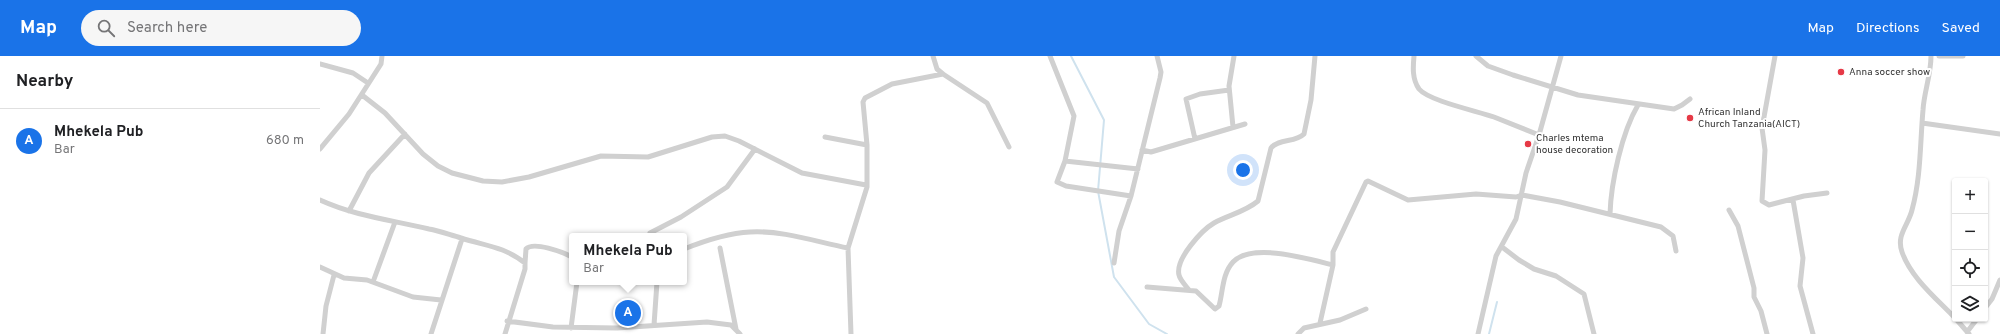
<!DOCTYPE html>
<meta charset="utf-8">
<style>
body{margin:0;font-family:Overpass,sans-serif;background:#f6f6f6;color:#202124}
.controls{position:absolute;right:12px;bottom:12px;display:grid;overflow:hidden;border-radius:4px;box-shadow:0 1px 3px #0004}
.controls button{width:36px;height:36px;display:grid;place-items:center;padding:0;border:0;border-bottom:1px solid #e0e0e0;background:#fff;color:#202124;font:20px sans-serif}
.you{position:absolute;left:923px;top:114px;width:14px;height:14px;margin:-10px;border:3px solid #fff;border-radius:50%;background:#1a73e8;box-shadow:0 0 0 6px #1a73e833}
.badge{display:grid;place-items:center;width:26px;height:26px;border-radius:50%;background:#1a73e8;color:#fff;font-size:13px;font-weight:700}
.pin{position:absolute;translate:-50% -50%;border:2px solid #fff;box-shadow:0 1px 4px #0006}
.popup{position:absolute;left:249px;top:177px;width:118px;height:52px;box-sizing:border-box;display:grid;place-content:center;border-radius:4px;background:#fff;filter:drop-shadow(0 1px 3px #0005);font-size:13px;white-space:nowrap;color:#757577}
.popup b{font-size:15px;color:#202124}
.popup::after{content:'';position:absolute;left:50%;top:100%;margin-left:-8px;border:8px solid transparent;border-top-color:#fff}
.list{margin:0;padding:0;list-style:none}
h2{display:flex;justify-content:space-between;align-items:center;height:52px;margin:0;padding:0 16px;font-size:17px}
h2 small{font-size:13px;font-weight:400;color:#757577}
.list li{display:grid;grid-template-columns:26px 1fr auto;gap:12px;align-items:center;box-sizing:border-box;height:64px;padding:0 16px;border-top:1px solid #e0e0e0}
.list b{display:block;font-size:15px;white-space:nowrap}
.list p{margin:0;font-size:13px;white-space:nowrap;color:#757577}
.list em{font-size:13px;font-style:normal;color:#757577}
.icon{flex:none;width:22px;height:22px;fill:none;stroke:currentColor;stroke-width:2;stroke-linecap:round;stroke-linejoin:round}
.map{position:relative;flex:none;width:1680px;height:278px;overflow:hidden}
header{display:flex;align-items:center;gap:24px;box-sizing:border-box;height:56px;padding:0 20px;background:#1a73e8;color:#fff}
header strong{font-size:19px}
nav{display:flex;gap:22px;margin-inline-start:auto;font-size:14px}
.search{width:280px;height:36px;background:#f6f6f6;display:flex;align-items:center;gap:10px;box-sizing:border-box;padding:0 14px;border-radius:22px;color:#757577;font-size:15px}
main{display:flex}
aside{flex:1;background:#fff}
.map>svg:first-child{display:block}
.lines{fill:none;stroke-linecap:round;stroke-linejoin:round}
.stream{stroke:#cfe2ee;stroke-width:2}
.minor{stroke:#d0d0d0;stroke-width:5}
.poi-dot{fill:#e63946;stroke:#fff;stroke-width:1.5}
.labels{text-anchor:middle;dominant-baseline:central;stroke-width:4;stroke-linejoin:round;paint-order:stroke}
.poi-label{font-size:10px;fill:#333;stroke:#fff;text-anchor:start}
</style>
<header>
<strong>Map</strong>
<div class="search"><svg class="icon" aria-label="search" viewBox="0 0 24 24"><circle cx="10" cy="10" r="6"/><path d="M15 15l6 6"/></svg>Search here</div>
<nav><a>Map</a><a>Directions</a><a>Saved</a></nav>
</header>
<main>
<aside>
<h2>Nearby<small></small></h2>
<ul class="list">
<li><span class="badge">A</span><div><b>Mhekela Pub</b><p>Bar</p></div><em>680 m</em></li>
</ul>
</aside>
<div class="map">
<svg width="1680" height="278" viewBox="0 0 1680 278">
<rect width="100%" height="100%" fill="#fff"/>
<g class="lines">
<!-- stream -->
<path class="stream" d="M 751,0 L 784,64 L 778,135 L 794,221 L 829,268 L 847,278
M 1169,278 L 1177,246"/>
<!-- minor -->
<path class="minor" d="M 613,0 L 617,13 L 623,18 L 667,47 L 689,91
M 730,0 L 754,60 L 745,105 L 737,126 L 746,130 L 811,140
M 1094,0 C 1093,11 1092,23 1099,33 C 1109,45 1157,55 1174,61 C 1189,67 1204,73 1219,79
M 1156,0 L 1168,10 L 1193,19 L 1258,39 L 1354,53 L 1362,49 L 1370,43
M 1455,0 L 1442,72 L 1445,94 L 1442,145 L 1449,149 L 1484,140 L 1507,137
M 1611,0 C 1611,19 1604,36 1603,54 C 1600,88 1601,121 1592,154 C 1588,170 1576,179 1582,196 C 1591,222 1617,243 1635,262
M 1619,0 L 1643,0
M 0,8 L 33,17 L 48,27
M 42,39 L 65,57 L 103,98 L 118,110 L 132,117 L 163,125 L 182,126 L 209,121 L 281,100 L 328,101 L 392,81 L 405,80 L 419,85 L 482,117 L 546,129
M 1602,67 L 1680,78
M 913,71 L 909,30 L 914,0
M 505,81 L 547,89
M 875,83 L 866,43 L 880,38 L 909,34
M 0,93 L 29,58 L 61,8 L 62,0
M 822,94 L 831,96 L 925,68
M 745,105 L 818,113
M 0,144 C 35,160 71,164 109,173 C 120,175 130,179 141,182 C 166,190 183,190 205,207 L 205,213 L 185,278
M 1473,144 L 1483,202 L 1480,230 L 1493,278
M 1409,154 L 1418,170 L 1434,232 L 1434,241 L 1441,255 L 1447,278
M 29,155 L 49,117 L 85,78
M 1290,158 C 1291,126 1302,76 1318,49
M 330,177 L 361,161 L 407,131 L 435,93
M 1182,191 L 1199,204 L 1214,213 L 1236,220 L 1264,238 L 1274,278
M 400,192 L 416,273
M 364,193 C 384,185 408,177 430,176 C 462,174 497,186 528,192
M 205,207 L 206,193 C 213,185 243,196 252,201
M 794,207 L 799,175 L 811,140 L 840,22 L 841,16 L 837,0
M 0,211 L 24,222 L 47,224 L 93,241 L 121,244
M 53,226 L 75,166
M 827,231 L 876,235 L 895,253 L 899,250 C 903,236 902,218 913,206 C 932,186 989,203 1013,209
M 869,234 C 866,230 860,224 859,219 C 855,203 882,174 894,167 C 908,159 925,156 938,145 L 951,92 C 959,82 975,87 984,78 L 991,44 L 995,0
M 1665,252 L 1672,243 L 1680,224
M 1636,263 L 1649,278
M 187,265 L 233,271 L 297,272 L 387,266 L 411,269 L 420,278
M 1000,267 L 1013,209 L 1013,196 L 1046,126 L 1048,125 L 1088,144 L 1156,138 L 1196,141 L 1202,139 L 1240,146 L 1341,171 L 1353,180 L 1356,195
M 334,269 L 337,226
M 251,272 L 257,226
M 1647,276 L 1657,263
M 3,278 L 6,250 L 14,219
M 111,278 L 142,183
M 531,278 L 528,192 L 547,131 L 547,89 L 543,46 L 545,42 L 572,28 L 623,18
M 978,278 L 984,272 L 1020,264 L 1046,253
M 1158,278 L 1176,200 L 1196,163 L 1206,117 L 1219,79 L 1241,0"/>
</g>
<!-- markers -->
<g class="poi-dot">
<circle cx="1521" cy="16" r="4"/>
<circle cx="1370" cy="62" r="4"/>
<circle cx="1208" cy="88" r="4"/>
</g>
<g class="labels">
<!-- poi labels -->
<g class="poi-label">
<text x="1529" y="16">Anna soccer show</text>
<text x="1378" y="56">African Inland<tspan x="1378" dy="12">Church Tanzania(AICT)</tspan></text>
<text x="1216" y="82">Charles mtema<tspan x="1216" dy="12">house decoration</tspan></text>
</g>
</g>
</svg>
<div class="controls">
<button>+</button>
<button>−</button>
<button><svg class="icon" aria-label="locate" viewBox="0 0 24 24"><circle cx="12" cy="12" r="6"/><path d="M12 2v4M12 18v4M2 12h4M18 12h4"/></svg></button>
<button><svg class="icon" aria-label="layers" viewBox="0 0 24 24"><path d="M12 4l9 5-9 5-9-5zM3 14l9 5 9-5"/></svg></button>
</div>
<div class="you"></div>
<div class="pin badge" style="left:308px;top:257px">A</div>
<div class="popup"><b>Mhekela Pub</b>Bar</div>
</div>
</main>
